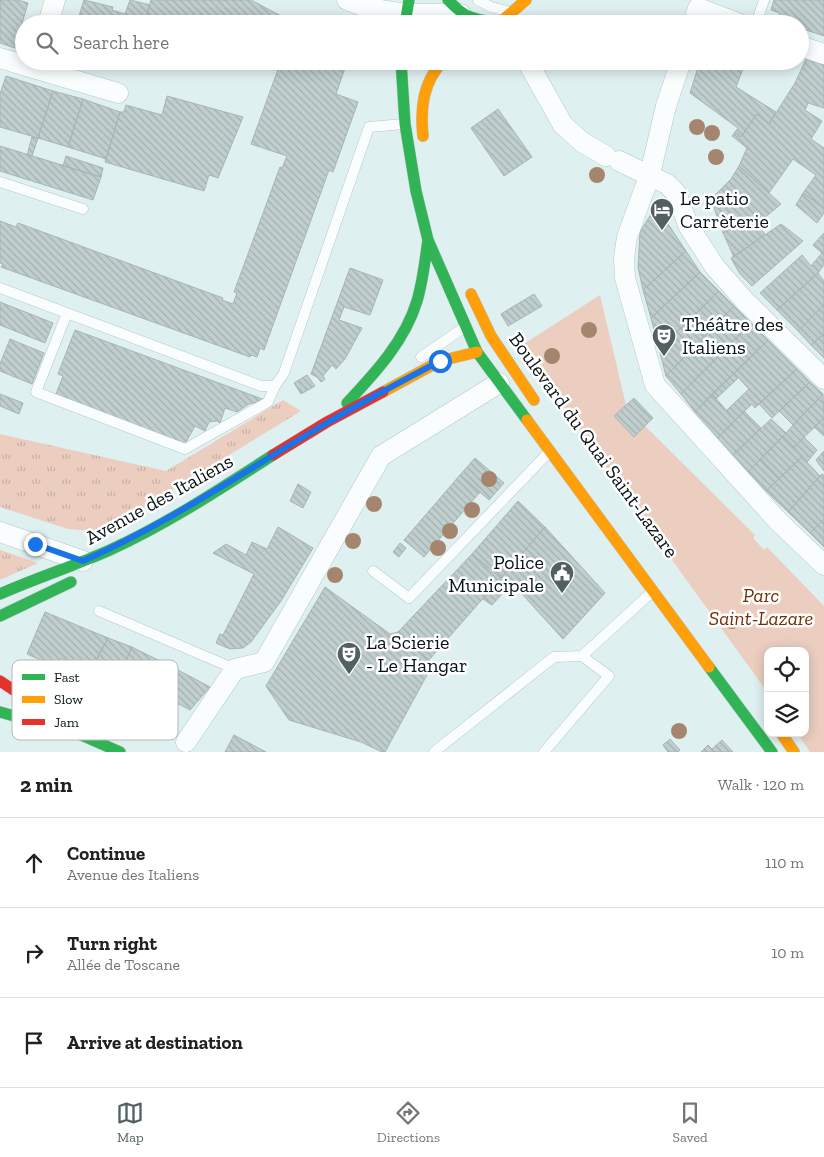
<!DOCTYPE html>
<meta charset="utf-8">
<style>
body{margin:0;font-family:"Zilla Slab",serif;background:#f2f2f2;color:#202124}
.controls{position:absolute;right:15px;bottom:15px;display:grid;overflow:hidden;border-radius:10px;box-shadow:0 2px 12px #0003}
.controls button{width:45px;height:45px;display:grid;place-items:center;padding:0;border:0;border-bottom:1px solid #e0e0e0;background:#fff;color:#202124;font:25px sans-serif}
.stop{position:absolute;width:15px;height:15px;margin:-11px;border:4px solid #1a73e8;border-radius:50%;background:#fff}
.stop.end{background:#1a73e8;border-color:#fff;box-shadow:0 1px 5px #0008}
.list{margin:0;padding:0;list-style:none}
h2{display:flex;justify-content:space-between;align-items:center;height:65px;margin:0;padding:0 20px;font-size:21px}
h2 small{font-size:16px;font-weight:400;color:#757577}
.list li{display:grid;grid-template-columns:32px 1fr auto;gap:15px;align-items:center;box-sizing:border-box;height:90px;padding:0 20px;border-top:1px solid #e0e0e0}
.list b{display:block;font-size:19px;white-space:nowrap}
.list p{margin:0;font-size:16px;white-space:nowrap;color:#757577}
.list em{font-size:16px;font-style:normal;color:#757577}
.icon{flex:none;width:28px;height:28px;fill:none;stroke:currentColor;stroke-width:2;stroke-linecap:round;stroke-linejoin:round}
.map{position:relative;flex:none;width:824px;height:752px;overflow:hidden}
.search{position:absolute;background:#fff;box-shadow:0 2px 12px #0003;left:15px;right:15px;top:15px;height:55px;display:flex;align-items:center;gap:12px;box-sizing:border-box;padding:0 18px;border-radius:28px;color:#757577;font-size:19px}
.sheet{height:335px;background:#fff}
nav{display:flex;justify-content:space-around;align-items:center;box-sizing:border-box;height:70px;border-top:1px solid #e0e0e0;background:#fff;font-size:14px;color:#757577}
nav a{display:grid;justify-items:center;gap:2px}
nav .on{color:#536061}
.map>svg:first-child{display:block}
.grass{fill:url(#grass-tufts)}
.green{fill:#ebcec0}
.building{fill:url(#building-back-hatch);stroke:#a7b5b6}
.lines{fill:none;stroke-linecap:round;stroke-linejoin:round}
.lane-casing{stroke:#b8c6c7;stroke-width:11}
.street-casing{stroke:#b8c6c7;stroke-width:21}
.fast-casing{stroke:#b8c6c7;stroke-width:12}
.slow-casing{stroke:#b8c6c7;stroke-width:12}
.jam-casing{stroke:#b8c6c7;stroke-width:12}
.lane{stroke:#fafdfd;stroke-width:10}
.street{stroke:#fafdfd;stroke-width:20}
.fast{stroke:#30b455;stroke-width:11}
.slow{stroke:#ff9f0a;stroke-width:11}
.jam{stroke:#e5322d;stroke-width:11}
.tree{fill:#a5856e}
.route{stroke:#1a73e8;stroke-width:6}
.labels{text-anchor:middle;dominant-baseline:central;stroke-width:5;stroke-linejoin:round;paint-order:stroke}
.poi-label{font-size:20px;fill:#071314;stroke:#fff;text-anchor:start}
.street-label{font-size:20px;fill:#071314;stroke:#fff}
.park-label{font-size:20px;font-style:italic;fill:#762d02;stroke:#fff}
.key{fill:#fff;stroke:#b5b8b8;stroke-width:1}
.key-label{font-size:14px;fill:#071314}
</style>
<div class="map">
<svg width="824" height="752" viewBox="0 0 824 752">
<defs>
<pattern id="grass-tufts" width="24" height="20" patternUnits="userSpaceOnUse" patternTransform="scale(1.25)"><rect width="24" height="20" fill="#ebcec0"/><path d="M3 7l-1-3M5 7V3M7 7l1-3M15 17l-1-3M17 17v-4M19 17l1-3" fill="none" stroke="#c8b0a4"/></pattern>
<pattern id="building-back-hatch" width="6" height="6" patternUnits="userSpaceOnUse" patternTransform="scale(1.25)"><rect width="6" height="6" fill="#c0cece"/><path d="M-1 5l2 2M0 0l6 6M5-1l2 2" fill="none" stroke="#a4b0b0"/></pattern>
</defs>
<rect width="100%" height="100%" fill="#dff0f1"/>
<!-- grass -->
<path class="grass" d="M 283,400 L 301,411 L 108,529 L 92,531 L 68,529 L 0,507 L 0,434 L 166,471 Z
M 0,550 L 38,563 L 0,580 Z"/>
<!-- green -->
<path class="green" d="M 600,295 L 626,405 L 615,416 L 634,437 L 645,426 L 755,535 L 753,538 L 764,550 L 767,547 L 824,606 L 824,752 L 810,752 L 797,733 L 805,733 L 805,651 L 768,651 L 768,693 L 636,510 L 568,412 L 516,349 Z"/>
<!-- building -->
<path class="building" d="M 0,0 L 18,0 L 28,3 L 15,48 L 0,43 Z
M 84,0 L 113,7 L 112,10 L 125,14 L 130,0 L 150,5 L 144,24 L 95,24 L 78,19 Z
M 151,0 L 251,0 L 283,17 L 280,24 L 175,24 L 147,14 Z
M 774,0 L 824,0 L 824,36 L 800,28 L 800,24 L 789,24 L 783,22 L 782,16 L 777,12 L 771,10 Z
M 76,18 L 78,19 L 95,24 L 74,24 Z
M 806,59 L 824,65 L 824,108 L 808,103 L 805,110 L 822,121 L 811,139 L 824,148 L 824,208 L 803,193 L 816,175 L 793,159 L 769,193 L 739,166 L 747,148 L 732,136 L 735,132 L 741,137 L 757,114 L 769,124 L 795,83 Z
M 281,61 L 327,61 L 345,68 L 336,94 L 358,102 L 333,172 L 329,170 L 264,350 L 260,348 L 257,357 L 251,355 L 250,357 L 1,267 L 3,264 L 0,263 L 0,221 L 16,227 L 18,223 L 223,298 L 222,300 L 233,304 L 237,293 L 234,292 L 280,167 L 282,168 L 287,156 L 251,144 Z
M 700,61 L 746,61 L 736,87 L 776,112 L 769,124 L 757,114 L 741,137 L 735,132 L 738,128 L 690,93 Z
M 6,76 L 53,91 L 38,138 L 0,127 L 0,94 Z
M 53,91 L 83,99 L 68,147 L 38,138 Z
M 167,96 L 243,117 L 218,178 L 209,175 L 204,191 L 105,162 L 120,112 L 124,112 L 126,105 L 162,115 Z
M 83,99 L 120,112 L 106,159 L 68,147 Z
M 498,109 L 532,157 L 504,176 L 471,128 Z
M 32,137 L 38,138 L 32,156 L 27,155 Z
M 0,146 L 101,177 L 93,200 L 0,171 Z
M 66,156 L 103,168 L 101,177 L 63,166 Z
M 739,166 L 781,204 L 757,224 L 750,216 L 723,233 L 711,199 L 731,179 Z
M 803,193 L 824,208 L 824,213 L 817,223 L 796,205 Z
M 656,206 L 686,251 L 643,290 L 638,267 L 640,232 Z
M 750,216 L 765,234 L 734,257 L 723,233 Z
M 781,224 L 803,241 L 752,286 L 740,274 L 731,258 Z
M 824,233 L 824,265 L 818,273 L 777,310 L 760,293 L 802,255 L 811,266 L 822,253 L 813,245 Z
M 686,251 L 700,272 L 651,318 L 643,290 Z
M 350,268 L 383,280 L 370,315 L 344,307 L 339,320 L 362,328 L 345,359 L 336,369 L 332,365 L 323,376 L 325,379 L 321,382 L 317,377 L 311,374 Z
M 700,272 L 719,291 L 684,325 L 665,305 Z
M 818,273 L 824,281 L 824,305 L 798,331 L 777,310 Z
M 719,291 L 734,306 L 666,376 L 659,349 Z
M 534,294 L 542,306 L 508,326 L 501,314 Z
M 0,302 L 53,323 L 45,343 L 0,325 Z
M 665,305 L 684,325 L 659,349 L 651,318 Z
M 824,305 L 824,334 L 811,345 L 798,331 Z
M 734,306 L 751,323 L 681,394 L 666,376 Z
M 751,323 L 768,340 L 695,412 L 681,394 Z
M 75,330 L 265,400 L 249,404 L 237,412 L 225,408 L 220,423 L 217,421 L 209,422 L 205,431 L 195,426 L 185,444 L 56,394 L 63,376 L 58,374 Z
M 824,334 L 824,358 L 811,345 Z
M 10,339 L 44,353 L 32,384 L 0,371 L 0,364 Z
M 768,340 L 797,369 L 761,402 L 734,373 Z
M 797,369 L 810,382 L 772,418 L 759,404 Z
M 734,373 L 738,378 L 716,399 L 712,394 Z
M 307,375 L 315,386 L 301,394 L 294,383 Z
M 810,382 L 823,394 L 793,425 L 779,411 Z
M 749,389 L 761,402 L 755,408 L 752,404 L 735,420 L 727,410 Z
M 0,394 L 23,403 L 19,414 L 0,406 Z
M 712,394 L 735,420 L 718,438 L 695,412 Z
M 823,394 L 824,418 L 794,447 L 783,436 Z
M 634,398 L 653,418 L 634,437 L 614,416 Z
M 744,411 L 761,428 L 733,455 L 718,438 Z
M 824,418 L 824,436 L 814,427 Z
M 771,419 L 786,433 L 748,472 L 733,455 Z
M 783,436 L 802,457 L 779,478 L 761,459 Z
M 804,437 L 817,450 L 807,462 L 794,447 Z
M 824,451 L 824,471 L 816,460 Z
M 802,457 L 820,476 L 788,512 L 766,491 Z
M 475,458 L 504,483 L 489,500 L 460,475 Z
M 761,459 L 779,478 L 766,491 L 748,472 Z
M 822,474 L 824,475 L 824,519 L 810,533 L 788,512 Z
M 460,475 L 480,492 L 424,557 L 404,540 Z
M 298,484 L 311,492 L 303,508 L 290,501 Z
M 518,501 L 545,527 L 501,578 L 472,554 Z
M 824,519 L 824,547 L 810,533 Z
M 278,527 L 313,548 L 281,601 L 251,642 L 243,648 L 230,649 L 216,643 L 220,634 L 223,635 L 254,574 L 213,553 L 226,544 L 246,555 L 252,542 L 267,549 Z
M 545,527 L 605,593 L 563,639 L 512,583 L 492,605 L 483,599 Z
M 400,543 L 406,548 L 399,557 L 393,552 Z
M 472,554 L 501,578 L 428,661 L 398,632 Z
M 325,587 L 390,634 L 398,632 L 433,664 L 385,752 L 382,752 L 361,742 L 289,720 L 266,686 Z
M 45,612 L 108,638 L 89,673 L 61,658 L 56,667 L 27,654 Z
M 108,638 L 132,647 L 114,687 L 89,673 Z
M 132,647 L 178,670 L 162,702 L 148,695 L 144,704 L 129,696 L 133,688 L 117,680 Z
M 178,670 L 210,687 L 190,710 L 165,697 Z
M 234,735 L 266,752 L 225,752 Z
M 670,739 L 680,750 L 678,752 L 668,752 L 663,745 Z
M 722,740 L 733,752 L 701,752 L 708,745 L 712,749 Z"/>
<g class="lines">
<defs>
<path id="lane" d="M 478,0 L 491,7 L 507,11
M 756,24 L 764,0
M 0,182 L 83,209
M 0,288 L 261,386 L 275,386 L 284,373 L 369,127 L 404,124
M 67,313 L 36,392 L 185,449 L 268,402 L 275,386
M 421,357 L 465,327
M 373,571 L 409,598 L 549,452
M 99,611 L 235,669
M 434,752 L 554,657 L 582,656
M 544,752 L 609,676 L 582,656 L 652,592"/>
<path id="street" d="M 347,0 L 368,8 L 406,14 L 461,14
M 48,24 L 55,0
M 693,24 L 698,8 L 740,24
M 800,46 L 824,54
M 0,58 L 33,68 L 36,61
M 527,61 L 563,125 L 582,142 L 606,156
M 681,61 L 666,106 L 650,174 L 627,237 L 624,258 L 625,278 L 655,385 L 778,521 L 824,565
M 33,68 L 118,93
M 619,161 L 667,184 L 676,193 L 689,227 L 715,267 L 745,301 L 824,379
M 0,532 L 83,561
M 186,742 L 235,669 L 264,662 L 381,456 L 499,383"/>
<path id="fast" d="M 448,0 C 466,19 473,19 499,23
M 405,24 L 409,0
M 401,61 L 405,124 L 416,191 L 428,240 L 477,352 L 527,420
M 347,403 C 375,373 405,341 417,301 C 423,281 425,260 428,240
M 0,594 C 36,578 74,566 110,550 C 167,524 220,489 273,455
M 0,616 L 71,582
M 709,667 L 772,752
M 0,712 L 79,734 L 120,752"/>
<path id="slow" d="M 498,24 L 526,0
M 423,136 C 420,108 423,82 443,61
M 471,294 L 491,336 L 534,400
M 383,392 L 440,361 L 477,352
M 527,420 L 709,667
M 781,733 L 794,752"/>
<path id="jam" d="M 273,455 L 327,422 L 383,392
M 0,681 L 57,719"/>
</defs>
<!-- lane casing -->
<use href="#lane" class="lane-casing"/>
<!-- street casing -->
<use href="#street" class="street-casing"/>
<!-- fast casing -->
<use href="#fast" class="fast-casing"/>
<!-- slow casing -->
<use href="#slow" class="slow-casing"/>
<!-- jam casing -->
<use href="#jam" class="jam-casing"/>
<!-- lane -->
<use href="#lane" class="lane"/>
<!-- street -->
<use href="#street" class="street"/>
<!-- fast -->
<use href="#fast" class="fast"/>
<!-- slow -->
<use href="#slow" class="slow"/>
<!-- jam -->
<use href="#jam" class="jam"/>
</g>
<!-- trees -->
<g class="tree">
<circle cx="697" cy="127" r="8"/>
<circle cx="712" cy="133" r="8"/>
<circle cx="716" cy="157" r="8"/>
<circle cx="597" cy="175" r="8"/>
<circle cx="589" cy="330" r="8"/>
<circle cx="552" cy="356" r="8"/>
<circle cx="489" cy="479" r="8"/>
<circle cx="374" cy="504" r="8"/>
<circle cx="472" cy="510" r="8"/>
<circle cx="450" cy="531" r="8"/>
<circle cx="353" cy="541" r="8"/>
<circle cx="438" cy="548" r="8"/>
<circle cx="335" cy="575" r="8"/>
<circle cx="732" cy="621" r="8"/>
<circle cx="679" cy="731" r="8"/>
</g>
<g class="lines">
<!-- route -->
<path class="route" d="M 35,544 L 83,561 C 169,523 246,470 327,423 C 364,401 402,381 440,361"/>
</g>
<!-- icons -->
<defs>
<symbol id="hotel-pin" viewBox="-11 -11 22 30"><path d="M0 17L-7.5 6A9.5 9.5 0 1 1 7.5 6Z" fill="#536061" stroke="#fff"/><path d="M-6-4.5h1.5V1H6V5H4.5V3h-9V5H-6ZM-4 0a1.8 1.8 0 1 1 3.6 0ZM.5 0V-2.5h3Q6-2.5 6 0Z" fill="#fff"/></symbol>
<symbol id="theatre-pin" viewBox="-11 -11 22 30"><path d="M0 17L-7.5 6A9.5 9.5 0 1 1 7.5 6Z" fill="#536061" stroke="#fff"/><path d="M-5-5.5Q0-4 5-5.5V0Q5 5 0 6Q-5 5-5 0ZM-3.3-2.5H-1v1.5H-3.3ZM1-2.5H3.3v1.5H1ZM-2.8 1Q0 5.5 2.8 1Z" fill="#fff"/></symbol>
<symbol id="civic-pin" viewBox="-11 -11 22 30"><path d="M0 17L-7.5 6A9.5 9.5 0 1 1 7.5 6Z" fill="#536061" stroke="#fff"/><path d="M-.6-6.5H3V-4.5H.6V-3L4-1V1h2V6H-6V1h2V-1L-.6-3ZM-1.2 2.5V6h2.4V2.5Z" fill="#fff"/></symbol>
</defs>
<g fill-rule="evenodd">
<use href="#hotel-pin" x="648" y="196" width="28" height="38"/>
<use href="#theatre-pin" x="650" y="322" width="28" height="38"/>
<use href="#civic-pin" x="548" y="559" width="28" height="38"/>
<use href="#theatre-pin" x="335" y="640" width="28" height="38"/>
</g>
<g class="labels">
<!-- poi labels -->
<g class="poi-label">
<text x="680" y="198">Le patio<tspan x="680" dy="23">Carrèterie</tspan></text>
<text x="682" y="324">Théâtre des<tspan x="682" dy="23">Italiens</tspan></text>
<text x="544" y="562" text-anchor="end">Police<tspan x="544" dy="23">Municipale</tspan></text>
<text x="366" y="642">La Scierie<tspan x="366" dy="23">- Le Hangar</tspan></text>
</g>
<!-- street labels -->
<g class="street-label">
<text transform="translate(594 445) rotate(54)">Boulevard du Quai Saint-Lazare</text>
<text transform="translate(159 499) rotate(-29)">Avenue des Italiens</text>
</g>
<!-- park labels -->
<g class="park-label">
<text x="761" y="595">Parc<tspan x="761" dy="23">Saint-Lazare</tspan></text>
</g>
</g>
<!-- legend -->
<rect x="12" y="660" width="166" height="80" rx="8" class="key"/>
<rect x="22" y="674" width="23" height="6" fill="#30b455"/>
<rect x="22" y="696" width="23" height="7" fill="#ff9f0a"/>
<rect x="22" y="719" width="23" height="6" fill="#e5322d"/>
<g class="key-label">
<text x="54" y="682">Fast</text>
<text x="54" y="704">Slow</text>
<text x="54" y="727">Jam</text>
</g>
</svg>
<div class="controls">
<button><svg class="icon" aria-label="locate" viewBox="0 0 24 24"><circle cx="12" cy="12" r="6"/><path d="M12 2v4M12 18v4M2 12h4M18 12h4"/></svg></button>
<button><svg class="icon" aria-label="layers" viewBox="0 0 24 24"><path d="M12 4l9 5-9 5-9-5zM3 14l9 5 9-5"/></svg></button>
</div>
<div class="stop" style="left:440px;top:361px"></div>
<div class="stop end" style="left:35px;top:544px"></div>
<div class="search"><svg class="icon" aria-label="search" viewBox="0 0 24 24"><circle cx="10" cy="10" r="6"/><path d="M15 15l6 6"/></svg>Search here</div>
</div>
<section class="sheet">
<h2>2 min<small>Walk · 120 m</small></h2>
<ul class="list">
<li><svg class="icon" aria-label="ahead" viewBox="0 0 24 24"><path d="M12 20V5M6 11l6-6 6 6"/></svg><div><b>Continue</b><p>Avenue des Italiens</p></div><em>110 m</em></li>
<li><svg class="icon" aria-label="right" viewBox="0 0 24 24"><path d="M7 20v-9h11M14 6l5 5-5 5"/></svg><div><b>Turn right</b><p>Allée de Toscane</p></div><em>10 m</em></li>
<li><svg class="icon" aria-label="arrive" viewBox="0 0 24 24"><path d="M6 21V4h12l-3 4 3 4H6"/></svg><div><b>Arrive at destination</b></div></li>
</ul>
</section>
<nav>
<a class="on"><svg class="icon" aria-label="map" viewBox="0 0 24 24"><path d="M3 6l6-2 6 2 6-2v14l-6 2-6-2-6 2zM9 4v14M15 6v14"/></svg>Map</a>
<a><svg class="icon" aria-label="directions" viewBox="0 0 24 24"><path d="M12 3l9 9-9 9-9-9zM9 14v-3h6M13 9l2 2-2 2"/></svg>Directions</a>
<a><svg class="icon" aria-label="saved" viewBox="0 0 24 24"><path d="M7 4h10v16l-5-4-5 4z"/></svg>Saved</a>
</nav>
